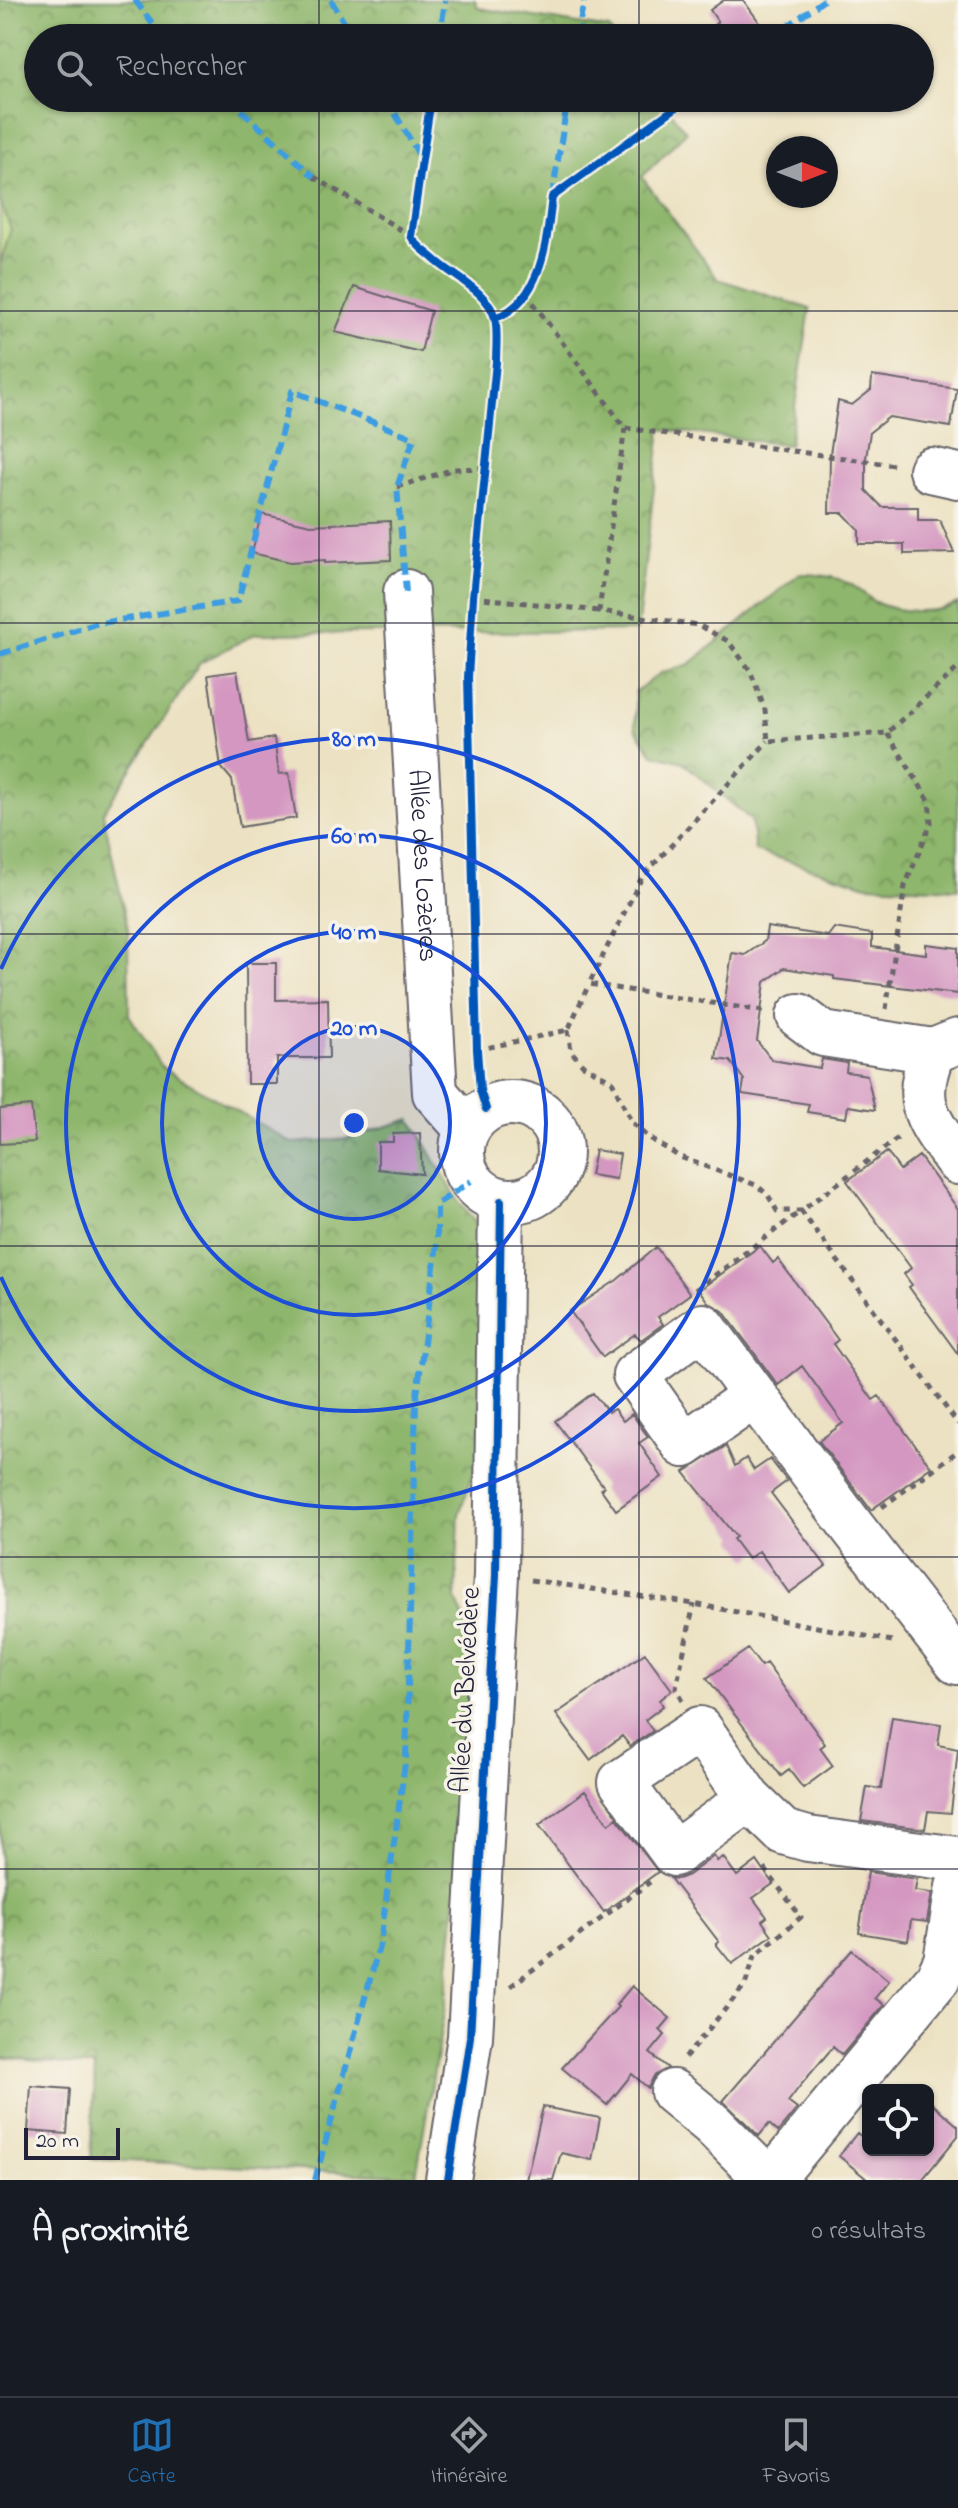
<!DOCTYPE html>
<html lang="fr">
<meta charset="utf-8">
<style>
body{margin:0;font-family:"Indie Flower",sans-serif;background:#242831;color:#f1f3f6}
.controls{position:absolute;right:24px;bottom:24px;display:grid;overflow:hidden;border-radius:12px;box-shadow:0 2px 6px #0004}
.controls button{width:72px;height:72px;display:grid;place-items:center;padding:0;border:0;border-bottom:2px solid #363941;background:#171b24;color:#f1f3f6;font:40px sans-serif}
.compass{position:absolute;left:766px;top:136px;width:72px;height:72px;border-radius:50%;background:#171b24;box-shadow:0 2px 6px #0004;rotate:90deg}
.scale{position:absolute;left:24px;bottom:20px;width:96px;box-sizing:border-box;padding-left:8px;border:4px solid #22223b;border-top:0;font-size:22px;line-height:28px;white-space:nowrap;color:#22223b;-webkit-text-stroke:6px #f7f3e8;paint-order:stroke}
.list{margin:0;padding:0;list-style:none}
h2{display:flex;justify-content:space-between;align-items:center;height:104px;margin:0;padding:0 32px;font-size:34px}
h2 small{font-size:26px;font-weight:400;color:#9ea1a6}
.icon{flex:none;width:44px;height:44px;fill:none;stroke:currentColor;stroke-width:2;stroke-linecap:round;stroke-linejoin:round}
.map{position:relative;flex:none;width:958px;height:2180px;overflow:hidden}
.search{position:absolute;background:#171b24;box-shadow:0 2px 6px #0004;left:24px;right:24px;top:24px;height:88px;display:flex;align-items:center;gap:20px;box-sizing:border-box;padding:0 28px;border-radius:44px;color:#9ea1a6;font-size:30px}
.sheet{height:216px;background:#171b24}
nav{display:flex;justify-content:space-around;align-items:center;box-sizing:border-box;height:112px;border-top:2px solid #363941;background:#171b24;font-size:22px;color:#9ea1a6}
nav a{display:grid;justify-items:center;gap:4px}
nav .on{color:#1f6fb2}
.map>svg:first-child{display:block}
.grass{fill:#b3d47c;stroke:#6a7b5c;stroke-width:2}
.forest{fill:url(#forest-crowns);stroke:#586c54;stroke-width:2}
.building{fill:#d497c1}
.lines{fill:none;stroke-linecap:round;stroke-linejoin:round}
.minor-casing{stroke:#69656b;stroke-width:48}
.path{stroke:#69656b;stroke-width:5;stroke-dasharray:6 6;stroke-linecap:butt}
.minor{stroke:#fff;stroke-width:44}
.quiet{stroke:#3c9ce2;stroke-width:6;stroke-dasharray:12 6;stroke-linecap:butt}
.cycleway-casing{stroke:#f7f3e8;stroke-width:13}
.cycleway{stroke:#0057b8;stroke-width:8}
.grid{fill:none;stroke:#22223b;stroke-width:2;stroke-opacity:0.55}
.ring{fill:none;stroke:#1d4ed8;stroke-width:4}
.labels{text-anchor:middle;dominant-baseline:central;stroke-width:7;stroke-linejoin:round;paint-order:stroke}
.street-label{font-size:28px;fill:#22223b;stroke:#f7f3e8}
.centre{fill:#1d4ed8;stroke:#f7f3e8;stroke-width:4}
.ring-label{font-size:24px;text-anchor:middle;font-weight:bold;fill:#1d4ed8;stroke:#f7f3e8;stroke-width:7;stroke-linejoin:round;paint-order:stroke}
</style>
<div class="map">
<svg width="958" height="2180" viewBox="0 0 958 2180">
<defs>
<pattern id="forest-crowns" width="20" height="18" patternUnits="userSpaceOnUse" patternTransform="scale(2)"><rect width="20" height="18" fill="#8eb66c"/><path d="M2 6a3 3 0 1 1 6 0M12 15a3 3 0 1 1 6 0" fill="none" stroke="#74945a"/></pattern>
</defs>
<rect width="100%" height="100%" fill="#f7f3e8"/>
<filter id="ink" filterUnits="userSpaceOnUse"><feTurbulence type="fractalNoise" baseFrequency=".0125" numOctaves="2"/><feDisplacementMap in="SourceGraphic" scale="16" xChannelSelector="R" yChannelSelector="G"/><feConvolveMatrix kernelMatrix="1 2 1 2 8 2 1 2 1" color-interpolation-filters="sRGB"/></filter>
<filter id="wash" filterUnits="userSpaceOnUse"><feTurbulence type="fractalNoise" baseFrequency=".006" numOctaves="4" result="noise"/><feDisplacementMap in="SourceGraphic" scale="32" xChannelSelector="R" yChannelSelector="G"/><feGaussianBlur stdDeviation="1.8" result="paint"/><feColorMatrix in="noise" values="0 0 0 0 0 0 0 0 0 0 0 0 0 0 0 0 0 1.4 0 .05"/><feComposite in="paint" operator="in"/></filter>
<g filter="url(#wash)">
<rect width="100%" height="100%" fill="#ece2c3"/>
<!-- grass -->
<path class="grass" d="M 0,201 L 11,229 L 0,264 Z"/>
<!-- forest -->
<path class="forest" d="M 0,0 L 475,0 L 478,8 L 609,29 L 615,38 L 38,38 L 38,98 L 660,98 L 686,132 L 642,177 L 718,279 L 810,309 L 789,445 L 661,429 L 637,631 L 255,634 L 200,663 L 103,813 L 128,929 L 129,1015 L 163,1068 L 292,1143 L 345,1139 L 411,1119 L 459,1202 L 480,1229 L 480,1456 L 459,1514 L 456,1599 L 479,1655 L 445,2007 L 416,2176 L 91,2159 L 95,2067 L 0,2057 L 0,264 L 11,229 L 0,201 Z
M 799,574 C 815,574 832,575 848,583 C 857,587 865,595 873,601 C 895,613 936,615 958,603 L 958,889 L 867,885 L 755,851 L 751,820 L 683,762 L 653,754 L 635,728 L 635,692 L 661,673 L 690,664 Z"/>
<g id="blocks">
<!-- building -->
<path class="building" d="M 724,0 L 743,0 L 771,38 L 696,38 L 718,22 L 710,10 Z
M 354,287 L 431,311 L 421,352 L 335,332 Z
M 872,376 L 957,389 L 951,427 L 889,417 L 870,432 L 866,458 L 866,490 L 882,507 L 918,507 L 918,520 L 940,520 L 954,553 L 904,554 L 904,544 L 859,544 L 859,530 L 843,513 L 829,513 L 830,454 L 838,401 L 852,405 L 871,390 Z
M 261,514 L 311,525 L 390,521 L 391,560 L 325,563 L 325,560 L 290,562 L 252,553 Z
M 237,671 L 249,742 L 274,738 L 279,774 L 289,773 L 296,818 L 240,827 L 232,780 L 221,767 L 208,675 Z
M 767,927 L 828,936 L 834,928 L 872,934 L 872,947 L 926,954 L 926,944 L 958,948 L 958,994 L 834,979 L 834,976 L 784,968 L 765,982 L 757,1041 L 772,1060 L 820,1068 L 822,1059 L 847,1063 L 846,1072 L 867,1075 L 875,1110 L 848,1106 L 846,1118 L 807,1112 L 809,1104 L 742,1094 L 744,1080 L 737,1070 L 730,1061 L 716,1059 L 732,953 L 745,955 L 765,941 Z
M 246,963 L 276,963 L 276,1000 L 328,999 L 329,1058 L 277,1058 L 277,1084 L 247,1084 Z
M 31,1106 L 35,1142 L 0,1144 L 0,1109 Z
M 420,1133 L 422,1174 L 378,1169 L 378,1142 L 393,1142 L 393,1134 Z
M 595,1150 L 620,1154 L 616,1179 L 590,1175 Z
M 887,1152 L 900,1170 L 919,1156 L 958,1209 L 958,1354 L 909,1287 L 912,1285 L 904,1274 L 911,1268 L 847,1181 Z
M 760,1246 L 773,1263 L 778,1259 L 838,1340 L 833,1344 L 873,1400 L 879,1396 L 931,1467 L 871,1510 L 819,1441 L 843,1423 L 802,1366 L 778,1385 L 723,1311 L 708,1302 L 699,1290 Z
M 656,1247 L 690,1294 L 658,1317 L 663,1324 L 641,1340 L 635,1334 L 603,1357 L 570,1311 L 617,1280 Z
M 593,1393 L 608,1412 L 614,1409 L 623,1421 L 632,1414 L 648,1437 L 639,1443 L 662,1477 L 616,1510 L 601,1489 L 604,1487 L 555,1421 Z
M 726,1446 L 735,1466 L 746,1458 L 754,1470 L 770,1459 L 787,1481 L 771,1493 L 826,1566 L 789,1593 L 759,1551 L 748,1559 L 733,1539 L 736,1537 L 684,1472 Z
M 748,1649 L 761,1666 L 766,1663 L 825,1744 L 820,1748 L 833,1766 L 803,1788 L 789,1770 L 781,1776 L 707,1678 Z
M 645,1653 L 672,1690 L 660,1700 L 663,1706 L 645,1720 L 653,1731 L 630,1746 L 622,1736 L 590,1760 L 556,1714 Z
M 892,1717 L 941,1724 L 938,1745 L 958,1749 L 951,1813 L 928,1811 L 925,1829 L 861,1821 L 867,1787 L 881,1789 Z
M 585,1791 L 609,1824 L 617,1818 L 658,1872 L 604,1912 L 539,1825 Z
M 714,1856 L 717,1861 L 723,1857 L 737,1876 L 757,1861 L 773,1884 L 753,1898 L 767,1917 L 762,1921 L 772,1935 L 732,1964 L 716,1944 L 719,1942 L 670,1878 L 678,1879 L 688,1875 Z
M 868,1872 L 917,1879 L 915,1891 L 932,1893 L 927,1922 L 911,1920 L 908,1941 L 859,1933 Z
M 852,1950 L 889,1981 L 875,1998 L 884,2005 L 842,2055 L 833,2047 L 800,2086 L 788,2102 L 797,2109 L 778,2132 L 769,2124 L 759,2136 L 723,2101 Z
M 632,1986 L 670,2018 L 660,2030 L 665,2035 L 650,2053 L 668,2068 L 654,2076 L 648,2088 L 632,2074 L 607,2105 L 562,2068 L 618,2007 L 616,2005 Z
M 31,2086 L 70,2089 L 67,2134 L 28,2131 Z
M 928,2100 L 958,2126 L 958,2136 L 922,2180 L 868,2180 L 839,2156 L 857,2133 L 868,2142 L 868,2150 L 928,2150 Z
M 543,2107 L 600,2118 L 592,2160 L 561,2153 L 553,2180 L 526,2180 Z"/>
</g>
</g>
<g filter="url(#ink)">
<use href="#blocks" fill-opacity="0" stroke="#69656b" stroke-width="2"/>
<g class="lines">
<defs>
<g id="minor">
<path d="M 931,470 L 958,476"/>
<path id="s1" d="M 406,592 L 435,1093 L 467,1129"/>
<path d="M 799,1016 L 823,1034 L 933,1051"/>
<path d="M 958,1041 L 933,1051 C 911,1103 928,1120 958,1162"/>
<circle cx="511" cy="1152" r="49"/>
<path d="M 754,1396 L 684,1445 L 635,1375 L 703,1326 L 853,1528 L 957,1662"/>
<path d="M 749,1799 L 674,1854 L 621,1782 L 700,1729 L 749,1799 L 783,1832 L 808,1839 L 958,1859"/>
<path d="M 673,2092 L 712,2124 L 768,2180"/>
<path d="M 448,2180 L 470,2037 L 496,1575 L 501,1201"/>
<path d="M 771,2180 L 938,1978 L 946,1961 L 958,1887"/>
</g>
</defs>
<!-- minor casing -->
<use href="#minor" class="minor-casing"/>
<!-- path -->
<path class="path" d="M 314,177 L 411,236
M 526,293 L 625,428 L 894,465
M 625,428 L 599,611 L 698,625 L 728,641 L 750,670 L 765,710 L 768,741 L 887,733 L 958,668
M 397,487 L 454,469 L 486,468
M 473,597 L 599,611
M 886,1009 L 905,886 L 931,823 L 929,800 L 887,733
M 763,1011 L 589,984 L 642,877 L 768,741
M 568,1030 L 571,1051 L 583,1065 L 612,1081 L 632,1123 L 651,1139 L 680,1157 L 756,1185 L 768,1195 L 777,1211 L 801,1211 L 898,1138
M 477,1050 L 568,1030 L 589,984
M 695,1290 L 801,1211 L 958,1424
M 882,1507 L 958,1451
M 531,1580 L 694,1604 L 892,1641
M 683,1700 L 676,1688 L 694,1604
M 511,1986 L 650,1882
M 685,2058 L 745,1985 L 755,1956 L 801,1917 L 762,1865"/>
<!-- minor -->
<use href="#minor" class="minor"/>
<!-- quiet -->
<path class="quiet" d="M 135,0 L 163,38
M 331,0 L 353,38
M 440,38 L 445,0
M 577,38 L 584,0
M 771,38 L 824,0
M 228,98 L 314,177
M 386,98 L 422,160
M 552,197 L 568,98
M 0,654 L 95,624 L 238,601 L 292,391 L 414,438 L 397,487 L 406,592
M 315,2180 L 380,1943 L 406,1756 L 416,1402 L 437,1244 L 437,1204 L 471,1181"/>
<defs>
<path id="cycleway" d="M 431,98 L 411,236 C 415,245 425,251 433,258 C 452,276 488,291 495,318 C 498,332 496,348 496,362 L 473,597 L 468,677 L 477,1050 L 480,1090 L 486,1109
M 495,318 C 542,301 547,240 552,197 L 689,98
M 448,2180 L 470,2037 L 496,1575 L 501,1201"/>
</defs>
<!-- cycleway casing -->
<use href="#cycleway" class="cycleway-casing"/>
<!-- cycleway -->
<use href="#cycleway" class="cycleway"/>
</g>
</g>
<!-- grid -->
<path class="grid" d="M 319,0 L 319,38M 639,0 L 639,38M 319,98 L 319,2180M 639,98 L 639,2180M 0,311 L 958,311M 0,623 L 958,623M 0,934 L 958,934M 0,1246 L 958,1246M 0,1557 L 958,1557M 0,1869 L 958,1869"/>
<!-- distance rings -->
<circle cx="354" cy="1123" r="96" fill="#1d4ed8" fill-opacity=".12"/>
<g class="ring">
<circle cx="354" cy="1123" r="96"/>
<circle cx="354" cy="1123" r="192"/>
<circle cx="354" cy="1123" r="288"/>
<path d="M1 969A385 385 0 1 1 1 1277"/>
</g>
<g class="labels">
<!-- street labels -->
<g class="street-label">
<text stroke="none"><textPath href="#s1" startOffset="274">Allée des Lozères</textPath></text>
<text transform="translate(467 1690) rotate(-87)">Allée du Belvédère</text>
</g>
</g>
<circle cx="354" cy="1123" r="12" class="centre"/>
<g class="ring-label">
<text x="354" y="746">80 m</text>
<text x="354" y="843">60 m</text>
<text x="354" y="939">40 m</text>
<text x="354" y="1035">20 m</text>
</g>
</svg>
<div class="controls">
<button><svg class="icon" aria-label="locate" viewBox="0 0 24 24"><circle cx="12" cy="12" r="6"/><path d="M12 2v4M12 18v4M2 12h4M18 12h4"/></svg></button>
</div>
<svg class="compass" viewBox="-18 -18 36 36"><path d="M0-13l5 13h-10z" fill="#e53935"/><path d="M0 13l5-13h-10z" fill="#9ea1a6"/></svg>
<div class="scale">20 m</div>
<div class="search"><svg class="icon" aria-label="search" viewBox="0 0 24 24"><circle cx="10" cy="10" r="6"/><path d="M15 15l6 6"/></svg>Rechercher</div>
</div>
<section class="sheet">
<h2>À proximité<small>0 résultats</small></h2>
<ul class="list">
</ul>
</section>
<nav>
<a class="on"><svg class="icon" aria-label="map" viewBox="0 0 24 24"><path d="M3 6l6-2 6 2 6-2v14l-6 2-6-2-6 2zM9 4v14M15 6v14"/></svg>Carte</a>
<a><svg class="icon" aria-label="directions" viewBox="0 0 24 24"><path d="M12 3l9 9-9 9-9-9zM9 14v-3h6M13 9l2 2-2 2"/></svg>Itinéraire</a>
<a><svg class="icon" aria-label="saved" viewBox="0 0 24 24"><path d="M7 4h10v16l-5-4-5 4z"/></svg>Favoris</a>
</nav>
